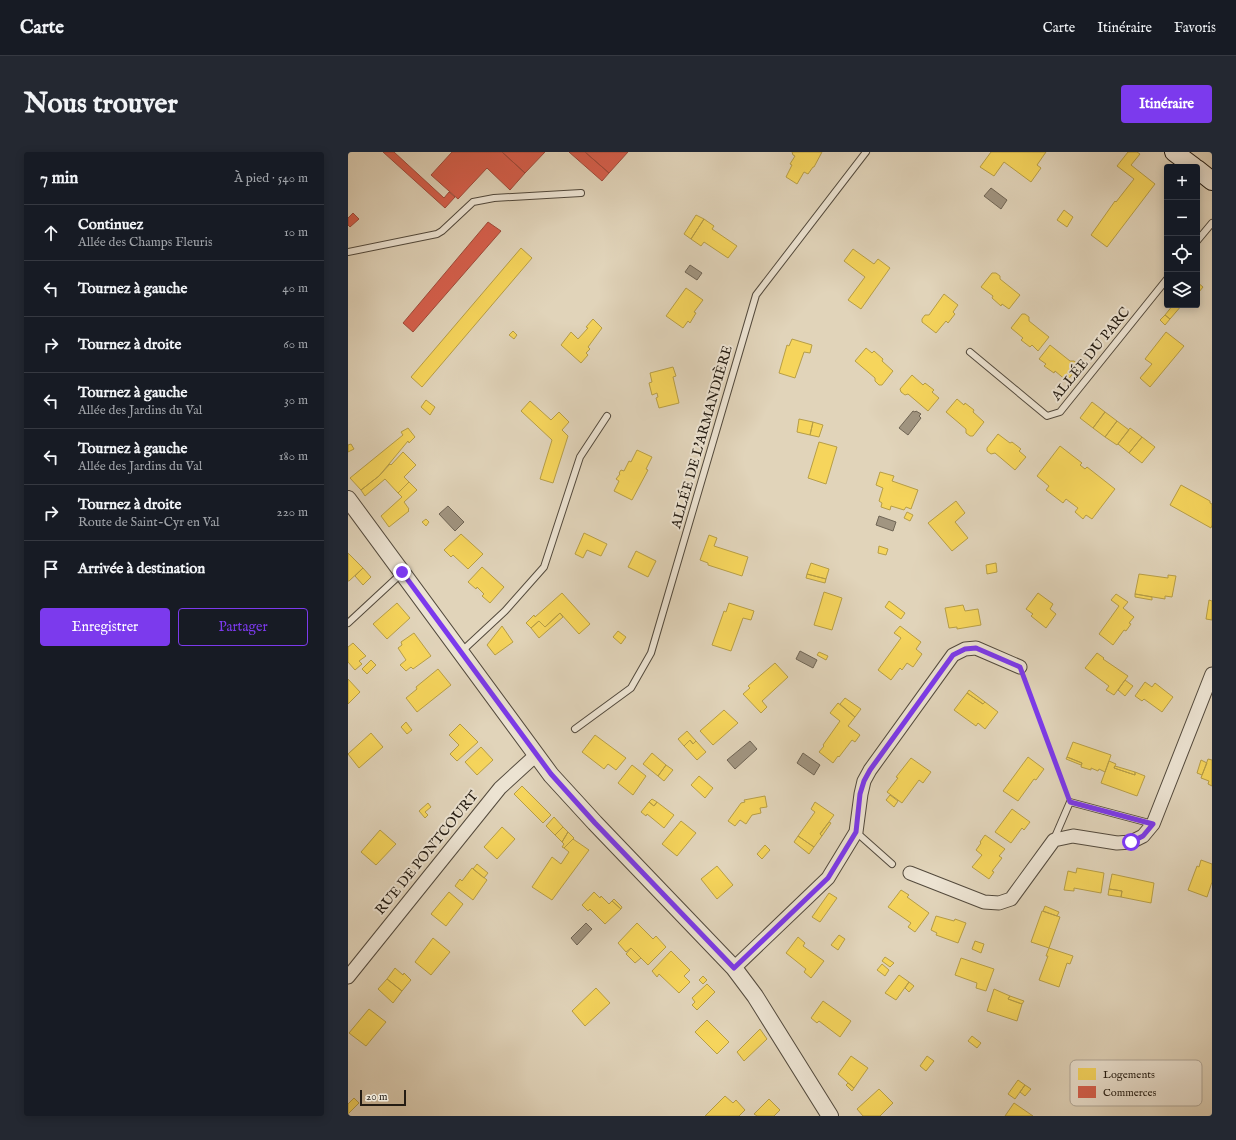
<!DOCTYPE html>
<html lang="fr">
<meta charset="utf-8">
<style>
body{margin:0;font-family:"IM FELL English",serif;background:#242831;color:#f1f3f6}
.controls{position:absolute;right:12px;top:12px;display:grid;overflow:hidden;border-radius:4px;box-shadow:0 2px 10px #0003}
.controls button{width:36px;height:36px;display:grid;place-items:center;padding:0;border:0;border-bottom:1px solid #363941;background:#171b24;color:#f1f3f6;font:20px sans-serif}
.scale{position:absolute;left:12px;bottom:10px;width:46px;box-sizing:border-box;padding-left:4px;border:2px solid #241c13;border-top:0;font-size:11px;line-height:14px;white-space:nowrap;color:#241c13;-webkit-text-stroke:3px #ece3d2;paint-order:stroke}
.stop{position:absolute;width:12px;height:12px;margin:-9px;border:3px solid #7c3aed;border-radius:50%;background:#fff}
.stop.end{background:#7c3aed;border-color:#fff;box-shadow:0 1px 4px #0008}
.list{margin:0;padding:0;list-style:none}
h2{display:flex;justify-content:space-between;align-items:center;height:52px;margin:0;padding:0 16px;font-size:17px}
h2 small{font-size:13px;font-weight:400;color:#9ea1a6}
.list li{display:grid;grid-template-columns:26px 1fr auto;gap:12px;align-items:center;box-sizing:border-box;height:56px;padding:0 16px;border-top:1px solid #363941}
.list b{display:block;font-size:15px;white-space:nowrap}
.list p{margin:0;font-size:13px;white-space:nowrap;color:#9ea1a6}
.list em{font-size:13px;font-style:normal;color:#9ea1a6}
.actions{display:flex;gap:8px;padding:12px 16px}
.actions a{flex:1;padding:9px 0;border:1px solid #7c3aed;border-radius:4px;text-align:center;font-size:14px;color:#7c3aed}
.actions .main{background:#7c3aed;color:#fff}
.icon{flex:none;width:22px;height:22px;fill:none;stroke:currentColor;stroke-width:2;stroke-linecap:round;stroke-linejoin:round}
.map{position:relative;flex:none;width:864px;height:964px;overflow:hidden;border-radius:4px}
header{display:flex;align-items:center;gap:24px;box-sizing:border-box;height:56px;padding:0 20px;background:#171b24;border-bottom:1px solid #363941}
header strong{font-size:19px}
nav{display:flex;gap:22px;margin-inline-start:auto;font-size:14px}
.intro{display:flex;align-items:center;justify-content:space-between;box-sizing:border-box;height:96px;padding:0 24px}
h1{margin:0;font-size:28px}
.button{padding:10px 18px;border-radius:4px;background:#7c3aed;color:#fff;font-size:14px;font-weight:700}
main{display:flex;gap:24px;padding:0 24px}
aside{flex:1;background:#171b24;border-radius:4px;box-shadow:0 2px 10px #0003}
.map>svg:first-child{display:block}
.water{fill:#a19581;stroke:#6f6555}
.homes{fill:#f6d55c;stroke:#b79e46}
.shops{fill:#d6604d;stroke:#a14c3c}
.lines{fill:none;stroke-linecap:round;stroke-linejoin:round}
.service-casing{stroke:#534a3d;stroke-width:8}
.minor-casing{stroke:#534a3d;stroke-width:15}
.tertiary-casing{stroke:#534a3d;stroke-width:18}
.secondary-casing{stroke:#241c13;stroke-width:20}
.path{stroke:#241c13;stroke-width:2.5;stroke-dasharray:3 2;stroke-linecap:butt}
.service{stroke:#ece3d2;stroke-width:6}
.minor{stroke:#ece3d2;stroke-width:13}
.tertiary{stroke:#ece3d2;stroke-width:16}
.secondary{stroke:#ece3d2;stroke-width:18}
.route{stroke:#7c3aed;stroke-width:5}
.labels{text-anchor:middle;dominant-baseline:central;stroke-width:4;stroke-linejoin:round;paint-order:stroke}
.street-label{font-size:14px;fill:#241c13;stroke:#ece3d2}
.key{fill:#ece3d2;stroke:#b0a799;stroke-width:1}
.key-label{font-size:11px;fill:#241c13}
</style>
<header>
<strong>Carte</strong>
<nav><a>Carte</a><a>Itinéraire</a><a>Favoris</a></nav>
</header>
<div class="intro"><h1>Nous trouver</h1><a class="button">Itinéraire</a></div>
<main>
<aside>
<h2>7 min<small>À pied · 540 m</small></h2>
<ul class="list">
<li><svg class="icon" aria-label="ahead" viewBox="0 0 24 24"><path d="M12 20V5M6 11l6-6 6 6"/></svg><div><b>Continuez</b><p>Allée des Champs Fleuris</p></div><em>10 m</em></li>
<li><svg class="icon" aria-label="left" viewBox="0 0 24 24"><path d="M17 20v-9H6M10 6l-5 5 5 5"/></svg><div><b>Tournez à gauche</b></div><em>40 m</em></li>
<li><svg class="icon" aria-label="right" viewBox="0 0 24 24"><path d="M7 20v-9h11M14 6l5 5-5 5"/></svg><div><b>Tournez à droite</b></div><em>60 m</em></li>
<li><svg class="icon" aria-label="left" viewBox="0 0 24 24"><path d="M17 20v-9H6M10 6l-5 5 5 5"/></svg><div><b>Tournez à gauche</b><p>Allée des Jardins du Val</p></div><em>30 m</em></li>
<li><svg class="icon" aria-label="left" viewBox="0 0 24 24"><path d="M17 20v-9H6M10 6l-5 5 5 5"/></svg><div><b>Tournez à gauche</b><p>Allée des Jardins du Val</p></div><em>180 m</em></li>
<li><svg class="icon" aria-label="right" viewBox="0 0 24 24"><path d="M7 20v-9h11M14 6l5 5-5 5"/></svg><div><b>Tournez à droite</b><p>Route de Saint-Cyr en Val</p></div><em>220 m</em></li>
<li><svg class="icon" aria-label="arrive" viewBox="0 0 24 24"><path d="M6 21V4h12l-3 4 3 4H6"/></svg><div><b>Arrivée à destination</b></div></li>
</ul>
<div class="actions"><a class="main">Enregistrer</a><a>Partager</a></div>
</aside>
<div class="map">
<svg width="864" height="964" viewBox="0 0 864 964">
<rect width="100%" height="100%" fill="#e1d4ba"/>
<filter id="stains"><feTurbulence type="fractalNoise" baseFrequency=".005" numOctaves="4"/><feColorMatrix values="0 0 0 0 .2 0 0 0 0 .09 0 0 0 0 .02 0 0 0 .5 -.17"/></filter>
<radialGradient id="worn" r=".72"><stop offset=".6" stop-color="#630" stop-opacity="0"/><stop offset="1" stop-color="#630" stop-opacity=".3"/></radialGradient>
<!-- water -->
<path class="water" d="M 643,36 L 659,48 L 653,57 L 636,44 Z
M 342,113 L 354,121 L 349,128 L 337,120 Z
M 565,259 L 567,260 L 568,259 L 573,262 L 571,264 L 573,266 L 560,283 L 551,276 Z
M 100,354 L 116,370 L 107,379 L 91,362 Z
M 531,364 L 548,370 L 545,379 L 528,373 Z
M 452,499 L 469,508 L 465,516 L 448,507 Z
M 402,589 L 409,597 L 387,617 L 379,608 Z
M 455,601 L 472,613 L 466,623 L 449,611 Z
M 238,771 L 244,777 L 229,793 L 223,786 Z"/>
<!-- homes -->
<path class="homes" d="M 444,0 L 474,0 L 466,15 L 465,15 L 460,22 L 456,20 L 449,32 L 438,25 L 444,13 L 442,12 L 447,4 L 445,3 Z
M 643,0 L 698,0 L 689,13 L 693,16 L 683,30 L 656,10 L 646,24 L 632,15 Z
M 780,0 L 789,0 L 792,2 L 783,13 L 807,32 L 759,95 L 743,83 L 767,49 L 768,50 L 786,27 L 769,14 Z
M 716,58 L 725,65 L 719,75 L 709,68 Z
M 348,63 L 356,67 L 343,87 L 336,82 Z
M 356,67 L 366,74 L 364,77 L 389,94 L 380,106 L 356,90 L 353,94 L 343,87 Z
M 173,96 L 184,106 L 74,235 L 63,225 Z
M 505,97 L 526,112 L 530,107 L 542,116 L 513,157 L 500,148 L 517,125 L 496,109 Z
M 644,121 L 648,121 L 652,124 L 652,127 L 672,143 L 661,157 L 654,152 L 653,154 L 644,146 L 645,144 L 633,135 Z
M 849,130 L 855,135 L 851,140 L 849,138 Z
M 338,136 L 355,148 L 346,160 L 348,161 L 342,171 L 340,169 L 335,176 L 318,164 Z
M 596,142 L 610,153 L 605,160 L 607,162 L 600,171 L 598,169 L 588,181 L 574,170 L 574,167 L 577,163 L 581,163 Z
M 825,153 L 834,153 L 822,167 L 817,163 Z
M 677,162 L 681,165 L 681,169 L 701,185 L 690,199 L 684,193 L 682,195 L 673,188 L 675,186 L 663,176 L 674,162 Z
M 817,163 L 822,167 L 817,173 L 812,168 Z
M 245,167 L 254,176 L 240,195 L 242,197 L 238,201 L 240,203 L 233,211 L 213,193 L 223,180 L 230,187 L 240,176 L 238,175 Z
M 165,179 L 169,183 L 166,187 L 161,183 Z
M 818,180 L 836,194 L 802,235 L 792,226 L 804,212 L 797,207 Z
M 444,187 L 464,193 L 462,201 L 456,200 L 447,226 L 431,221 L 439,193 L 441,194 Z
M 702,193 L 722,209 L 726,209 L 730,212 L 730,215 L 719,229 L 707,219 L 706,221 L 696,214 L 698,212 L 691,207 Z
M 518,196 L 524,201 L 526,199 L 535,207 L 534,209 L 545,219 L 534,233 L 531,233 L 527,229 L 527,226 L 507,209 Z
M 325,215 L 328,224 L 325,225 L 331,251 L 311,256 L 308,246 L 310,245 L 309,241 L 304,243 L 301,231 L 304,230 L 302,221 Z
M 564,223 L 575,233 L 577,231 L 586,238 L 584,240 L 591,246 L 580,259 L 560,242 L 557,243 L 553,240 L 552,237 Z
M 609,247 L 616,253 L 617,251 L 626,258 L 625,260 L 636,270 L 625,284 L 622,284 L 618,281 L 618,277 L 598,260 Z
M 78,248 L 87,255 L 82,263 L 73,255 Z
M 182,249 L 203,268 L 211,260 L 221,270 L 214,278 L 220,284 L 205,331 L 192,327 L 204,288 L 173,259 Z
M 744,250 L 757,260 L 745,276 L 732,266 Z
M 757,260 L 769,269 L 757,285 L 745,276 Z
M 451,267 L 465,270 L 462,283 L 449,280 Z
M 769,269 L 781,278 L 769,293 L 757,285 Z
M 465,270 L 475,273 L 471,285 L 462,283 Z
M 60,276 L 67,285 L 61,291 L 60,289 L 31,324 L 13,338 L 2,326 L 55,283 L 53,280 Z
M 782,276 L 794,285 L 781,301 L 770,292 Z
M 650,282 L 662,291 L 664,290 L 673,297 L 671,299 L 678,305 L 667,318 L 647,301 L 643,302 L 639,299 L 639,296 Z
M 794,285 L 807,295 L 794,311 L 781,301 Z
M 471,290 L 489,295 L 478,332 L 460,326 Z
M 3,292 L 6,297 L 0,300 L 0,293 Z
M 712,294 L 734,311 L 732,313 L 737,317 L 739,315 L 767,337 L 744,367 L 738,363 L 735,367 L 727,360 L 730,356 L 718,347 L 715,351 L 698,338 L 701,334 L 689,324 Z
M 289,298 L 304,305 L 298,317 L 300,318 L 284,348 L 266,339 L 271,329 L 268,327 L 272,322 L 271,321 L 273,318 L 276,319 L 281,309 L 283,310 Z
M 55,300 L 68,313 L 56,325 L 61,330 L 50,341 L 37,327 L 17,344 L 13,338 L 31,324 L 42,312 L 43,313 Z
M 532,320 L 546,324 L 544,329 L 570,338 L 563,357 L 558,355 L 556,358 L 543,354 L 542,358 L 533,355 L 534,351 L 531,349 L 535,336 L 528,333 Z
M 61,330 L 69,338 L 56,350 L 61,357 L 60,358 L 61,359 L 41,375 L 33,364 L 54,345 L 50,341 Z
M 833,333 L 862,349 L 862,351 L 864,352 L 864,373 L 863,376 L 822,353 Z
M 608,349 L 617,361 L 607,370 L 620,386 L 604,399 L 580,371 Z
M 559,360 L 565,363 L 562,369 L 556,366 Z
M 78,367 L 81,370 L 78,374 L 74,370 Z
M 236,381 L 259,392 L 253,404 L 239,398 L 235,406 L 227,402 Z
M 113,382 L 135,402 L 120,417 L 105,403 L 103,405 L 96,398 Z
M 361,383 L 369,386 L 366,394 L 400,405 L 394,424 L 360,413 L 360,411 L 352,408 Z
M 531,394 L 540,397 L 538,403 L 530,401 Z
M 288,399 L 308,409 L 300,425 L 280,415 Z
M 0,401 L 15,416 L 1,429 L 0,429 Z
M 463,411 L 481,417 L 478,427 L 459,422 Z
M 648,411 L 649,420 L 639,422 L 638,413 Z
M 134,415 L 156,435 L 142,451 L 134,444 L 136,442 L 129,435 L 128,437 L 120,430 Z
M 15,416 L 23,425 L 15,433 L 7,424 Z
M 459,422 L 478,427 L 477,431 L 458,426 Z
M 791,422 L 820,426 L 820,423 L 828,424 L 824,445 L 817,444 L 817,447 L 787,442 Z
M 476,440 L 494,446 L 484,478 L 466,473 Z
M 214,441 L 242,472 L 231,482 L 212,461 L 197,475 L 191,469 L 183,476 L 178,471 L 186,463 L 187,465 Z
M 690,441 L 705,452 L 702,457 L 708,462 L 698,476 L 683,464 L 685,462 L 678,457 Z
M 768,442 L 780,450 L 775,456 L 786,465 L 781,471 L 783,472 L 778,479 L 776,478 L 765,493 L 751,482 L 771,454 L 763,448 Z
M 787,442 L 804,445 L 804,448 L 787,445 Z
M 861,448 L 864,449 L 864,468 L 858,467 Z
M 541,449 L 557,461 L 553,467 L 537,455 Z
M 49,451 L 62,466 L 39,487 L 25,472 Z
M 381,451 L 406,459 L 403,468 L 395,466 L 383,499 L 364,493 L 376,459 L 378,460 Z
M 615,453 L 617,459 L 630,457 L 633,473 L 609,477 L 609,475 L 601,476 L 597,456 Z
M 212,461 L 215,465 L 191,486 L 183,476 L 191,469 L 197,475 Z
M 154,474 L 165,490 L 147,503 L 139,493 Z
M 552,474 L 573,490 L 568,497 L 574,502 L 565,515 L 559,511 L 554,518 L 552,516 L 543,528 L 530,518 L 553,486 L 546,481 Z
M 270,479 L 278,485 L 273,492 L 265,485 Z
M 66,481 L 83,504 L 65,517 L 63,515 L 58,519 L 52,513 L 58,508 L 50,496 L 54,493 L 53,490 Z
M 5,491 L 18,504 L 11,509 L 14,512 L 7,518 L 0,510 L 0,495 Z
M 471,500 L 480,504 L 478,508 L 469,503 Z
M 749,501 L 756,506 L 755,507 L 780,524 L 766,543 L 758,538 L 761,534 L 737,516 Z
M 23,508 L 28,513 L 19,522 L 14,517 Z
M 427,511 L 440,525 L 414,549 L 419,555 L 413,561 L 395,542 L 402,536 L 400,534 Z
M 90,517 L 103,533 L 69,560 L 58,546 L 69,537 L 68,535 Z
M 0,527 L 12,540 L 0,552 Z
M 777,528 L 785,534 L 777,544 L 770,538 Z
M 797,530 L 804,535 L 807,531 L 825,545 L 814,560 L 796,547 L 794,549 L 787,544 Z
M 621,538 L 637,550 L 635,552 L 619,541 Z
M 619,541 L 635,552 L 637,550 L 650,560 L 637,577 L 630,571 L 628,574 L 606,558 Z
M 497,546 L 513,557 L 507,565 L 492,552 Z
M 490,551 L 507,565 L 500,574 L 512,583 L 507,590 L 504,588 L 491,605 L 490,604 L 485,611 L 471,600 L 476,594 L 475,593 L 492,569 L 482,561 Z
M 376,558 L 390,571 L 365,593 L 352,579 Z
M 58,570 L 64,578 L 59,582 L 53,575 Z
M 112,572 L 130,590 L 109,609 L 102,602 L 111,593 L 101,583 Z
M 339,579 L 348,589 L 345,592 L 342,588 L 336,594 L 330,587 Z
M 23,581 L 35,595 L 11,616 L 0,602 Z
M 247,583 L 278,606 L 268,618 L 260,612 L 256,617 L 234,600 Z
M 342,588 L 345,592 L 348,589 L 358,600 L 349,608 L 336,594 Z
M 725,590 L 763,603 L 757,620 L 751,617 L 750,619 L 743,616 L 743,618 L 733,615 L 734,611 L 719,605 Z
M 133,595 L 145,608 L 129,623 L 117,610 Z
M 304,601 L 318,613 L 310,624 L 295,612 Z
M 680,605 L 696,617 L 688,628 L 686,627 L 670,649 L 655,639 Z
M 719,605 L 734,611 L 733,613 L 718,607 Z
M 563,606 L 583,620 L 575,631 L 571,628 L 554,651 L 539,640 L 550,626 L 548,625 Z
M 860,607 L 864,608 L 864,634 L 860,632 L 861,629 L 853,626 Z
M 853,608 L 859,611 L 854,623 L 849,621 Z
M 761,609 L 768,612 L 766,616 L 787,623 L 787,620 L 797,624 L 789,644 L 753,631 Z
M 284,613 L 298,624 L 285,643 L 270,631 Z
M 318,613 L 325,618 L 316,629 L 310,624 Z
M 767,614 L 787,620 L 787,623 L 766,616 Z
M 351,624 L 365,636 L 357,646 L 343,633 Z
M 174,634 L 203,663 L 195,671 L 166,642 Z
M 542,643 L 550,649 L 546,655 L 538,648 Z
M 417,644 L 419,655 L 412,656 L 413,661 L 404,663 L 398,672 L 392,668 L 387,674 L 380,669 L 393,651 L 397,650 L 396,648 Z
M 304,647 L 309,650 L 306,654 L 301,650 Z
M 301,650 L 306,654 L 309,650 L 326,663 L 316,676 L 299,662 L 298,664 L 293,660 Z
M 467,650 L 486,663 L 472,682 L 474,684 L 466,695 L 450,684 L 467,660 L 463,657 Z
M 80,651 L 83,655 L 77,660 L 80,663 L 77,666 L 71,659 Z
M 664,657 L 682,670 L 676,678 L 674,676 L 663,691 L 647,680 Z
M 206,665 L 215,675 L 207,683 L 198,674 Z
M 333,669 L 348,681 L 329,704 L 314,692 Z
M 481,670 L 483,671 L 474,684 L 472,682 Z
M 154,675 L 167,687 L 149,707 L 136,695 Z
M 215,675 L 220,680 L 214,690 L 207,683 Z
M 32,678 L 48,692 L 28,713 L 13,700 Z
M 220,680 L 226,686 L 216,696 L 214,695 L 216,692 L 214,690 Z
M 637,683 L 657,697 L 651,704 L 654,706 L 644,719 L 646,720 L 641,727 L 624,715 L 634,703 L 628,698 L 633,691 L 632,690 Z
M 450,684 L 466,695 L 461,702 L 446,690 Z
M 225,687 L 241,698 L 204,748 L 184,735 L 204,705 L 213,712 L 221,700 L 216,696 Z
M 417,693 L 422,698 L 414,707 L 409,702 Z
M 853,708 L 864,712 L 864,730 L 859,745 L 840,738 L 849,714 L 851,715 Z
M 129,712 L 140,721 L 136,726 L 125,717 Z
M 369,714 L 385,733 L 369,747 L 353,727 Z
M 124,716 L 139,728 L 125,748 L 107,734 L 112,727 L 114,729 Z
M 729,716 L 756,721 L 753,741 L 726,736 L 726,739 L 716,738 L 720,719 L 728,721 Z
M 764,722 L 806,731 L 803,751 L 773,745 L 774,739 L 761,737 Z
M 761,737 L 774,739 L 773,745 L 760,743 Z
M 553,738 L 561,743 L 559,745 L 581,761 L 567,780 L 560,775 L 563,771 L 540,755 Z
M 101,740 L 115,752 L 98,774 L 83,762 Z
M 246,740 L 252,746 L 253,744 L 261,752 L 264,749 L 273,757 L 257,772 L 242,757 L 240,759 L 234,753 Z
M 481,741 L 489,746 L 472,770 L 464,765 Z
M 266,747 L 274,755 L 273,757 L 264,749 Z
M 697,754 L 711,760 L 709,764 L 695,759 Z
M 694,759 L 712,765 L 701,796 L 683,790 Z
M 588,764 L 606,769 L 607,767 L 618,771 L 610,791 L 588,783 L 589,781 L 583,778 Z
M 289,771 L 305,787 L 308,784 L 318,795 L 300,813 L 283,796 L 278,800 L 270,791 Z
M 491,783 L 497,787 L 490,798 L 483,793 Z
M 450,785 L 457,791 L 455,794 L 476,809 L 463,826 L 456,820 L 458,817 L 438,801 Z
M 85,786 L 102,800 L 83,823 L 67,810 Z
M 627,789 L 636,792 L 633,801 L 624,797 Z
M 283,796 L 293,806 L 287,811 L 278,802 Z
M 701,796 L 725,804 L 722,812 L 719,811 L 711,835 L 691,828 L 700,804 L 698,804 Z
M 323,799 L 342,818 L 336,824 L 342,830 L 331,841 L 311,822 L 309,825 L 304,819 Z
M 537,805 L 546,811 L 542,815 L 534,809 Z
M 613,806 L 646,817 L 638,839 L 628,836 L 629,831 L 607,823 Z
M 534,812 L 541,818 L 537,824 L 529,818 Z
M 47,816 L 55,823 L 56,821 L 63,828 L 54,839 L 39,827 Z
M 551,823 L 561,830 L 548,848 L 537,841 Z
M 355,824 L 359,828 L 355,832 L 351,828 Z
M 39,827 L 54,839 L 45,851 L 30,837 Z
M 561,830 L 566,834 L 561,840 L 557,836 Z
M 359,832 L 367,840 L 349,858 L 344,853 L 347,850 L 344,846 Z
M 248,836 L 262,851 L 237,874 L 224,859 Z
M 646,837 L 662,844 L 660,847 L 674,852 L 669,869 L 639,859 Z
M 662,844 L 676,849 L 674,852 L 660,847 Z
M 475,849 L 503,869 L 492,885 L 471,869 L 469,871 L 463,866 Z
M 21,857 L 38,870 L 18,894 L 1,881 Z
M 359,868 L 381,890 L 369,902 L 347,880 Z
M 412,877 L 419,887 L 396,909 L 389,900 Z
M 624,884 L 633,891 L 629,896 L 620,889 Z
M 503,904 L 520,916 L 506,936 L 490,922 Z
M 579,904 L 586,909 L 578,919 L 572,914 Z
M 670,928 L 677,933 L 667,947 L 660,942 Z
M 500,931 L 506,936 L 504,939 L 498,933 Z
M 677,933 L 683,937 L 677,944 L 672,940 Z
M 531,937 L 545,951 L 532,964 L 515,964 L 509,957 Z
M 377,944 L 385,951 L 388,948 L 397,958 L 391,964 L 357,964 Z
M 6,946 L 11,951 L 0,962 L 0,952 Z
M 421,947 L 432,958 L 426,964 L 409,964 L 406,962 Z
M 666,951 L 685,964 L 657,964 Z"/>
<!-- shops -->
<path class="shops" d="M 35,0 L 46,0 L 96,46 L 101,40 L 107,45 L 97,56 Z
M 104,0 L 154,0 L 177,21 L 162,38 L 139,16 L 110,47 L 83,23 Z
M 154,0 L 197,0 L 177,21 Z
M 221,0 L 237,0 L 261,21 L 254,29 Z
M 237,0 L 280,0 L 261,21 Z
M 5,61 L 11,67 L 2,75 L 0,73 L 0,66 Z
M 140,70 L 153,79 L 65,180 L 55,171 Z"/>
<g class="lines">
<defs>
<path id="service" d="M 849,89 L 864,71
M 0,100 L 89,82 L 94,79 L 125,50 L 146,46 L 233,41
M 622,200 L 699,264 L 712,260 L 819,127
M 0,471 L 54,421
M 113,500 L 157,459 L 196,415 L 232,305 L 259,264
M 227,577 L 283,536 L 303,501 L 408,143 L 518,0
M 508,680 L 544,712
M 706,687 L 722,650 L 805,672"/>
<path id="minor" d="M 562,721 L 636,750 L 651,751 L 663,747 L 706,688 L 725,684 L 769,691 L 783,690 L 795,684 L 805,672 L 864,522
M 386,816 L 480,726 L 508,680 L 513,642 L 516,629 L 522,618 L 605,503 L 617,497 L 628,496 L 672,515
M 0,825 L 152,636 L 188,603"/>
<path id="tertiary" d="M 0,347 L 203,623 L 247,671 L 386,816 L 407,844 L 482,964"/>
<path id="secondary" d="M 826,0 L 846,15
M 849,17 L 864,29"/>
</defs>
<!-- service casing -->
<use href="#service" class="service-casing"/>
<!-- minor casing -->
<use href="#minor" class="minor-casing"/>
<!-- tertiary casing -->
<use href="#tertiary" class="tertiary-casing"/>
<!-- secondary casing -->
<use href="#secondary" class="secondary-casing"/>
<!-- path -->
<path class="path" d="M 677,527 L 718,640"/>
<!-- service -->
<use href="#service" class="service"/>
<!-- minor -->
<use href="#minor" class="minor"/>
<!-- tertiary -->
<use href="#tertiary" class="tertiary"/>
<!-- secondary -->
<use href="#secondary" class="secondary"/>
</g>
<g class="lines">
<!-- route -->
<path class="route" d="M 54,420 L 203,622 L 247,671 L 386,816 L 480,726 L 508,680 L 512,642 L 516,629 L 522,618 L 605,503 L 617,497 L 628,496 L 672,515 L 722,650 L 805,672 L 795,684 L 783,690"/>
</g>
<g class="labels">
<!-- street labels -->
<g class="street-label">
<text transform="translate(743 202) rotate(-51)">ALLÉE DU PARC</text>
<text transform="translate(354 285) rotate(-74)">ALLÉE DE L'ARMANDIÈRE</text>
<text transform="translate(79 701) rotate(-51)">RUE DE PONTCOURT</text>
</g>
</g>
<!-- legend -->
<rect x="722" y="908" width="132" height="46" rx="6" class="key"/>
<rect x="730" y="916" width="18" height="12" fill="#f6d55c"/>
<rect x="730" y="934" width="18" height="12" fill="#d6604d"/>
<g class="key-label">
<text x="755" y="926">Logements</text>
<text x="755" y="944">Commerces</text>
</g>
<rect width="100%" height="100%" filter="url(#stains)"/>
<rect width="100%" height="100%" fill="url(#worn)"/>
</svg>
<div class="controls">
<button>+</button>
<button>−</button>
<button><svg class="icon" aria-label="locate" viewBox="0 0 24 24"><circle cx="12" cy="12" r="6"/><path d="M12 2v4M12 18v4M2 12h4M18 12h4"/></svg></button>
<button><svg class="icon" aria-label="layers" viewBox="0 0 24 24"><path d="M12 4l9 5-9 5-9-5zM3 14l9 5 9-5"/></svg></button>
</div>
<div class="scale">20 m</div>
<div class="stop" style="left:783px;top:690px"></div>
<div class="stop end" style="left:54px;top:420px"></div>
</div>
</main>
